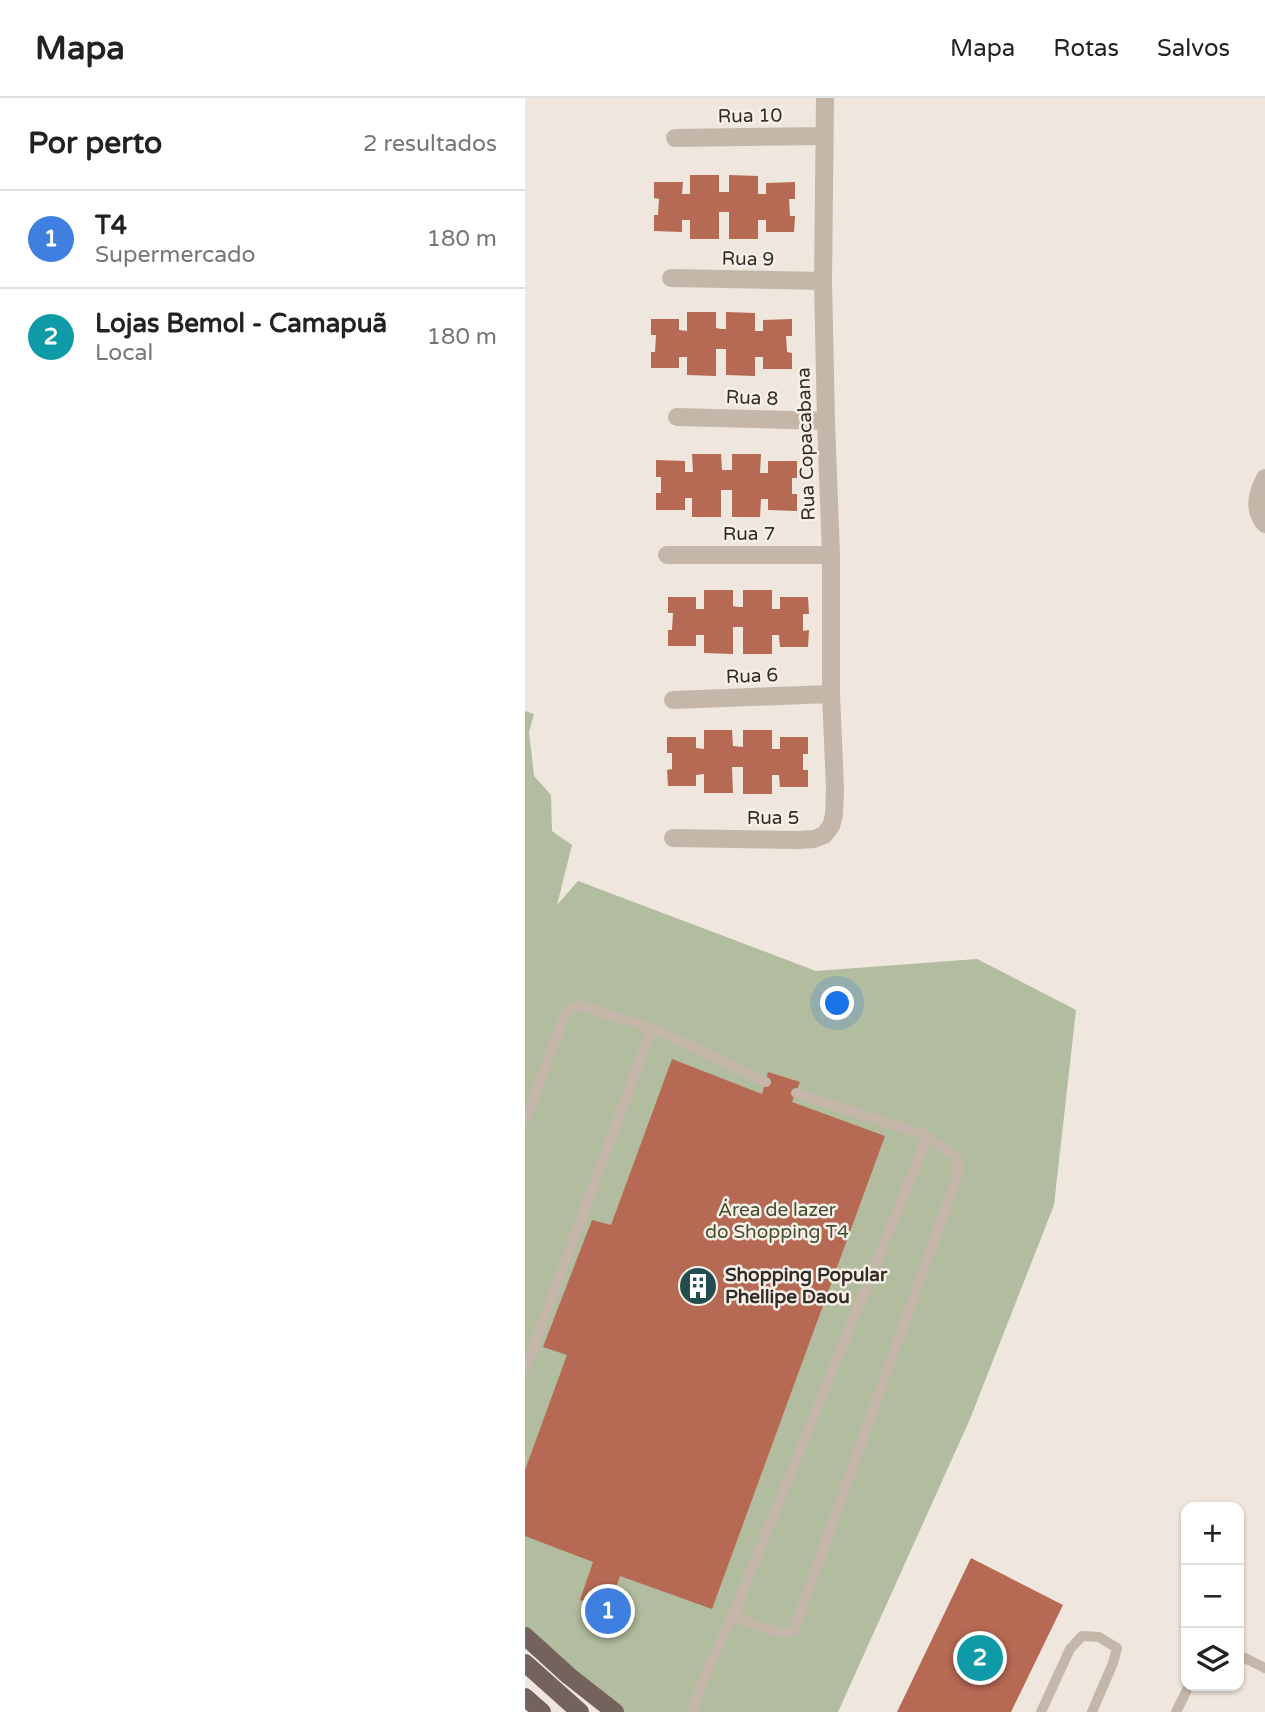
<!DOCTYPE html>
<html lang="pt">
<meta charset="utf-8">
<style>
body{margin:0;font-family:"Varela Round",sans-serif;background:#f2f2f2;color:#222}
.controls{position:absolute;right:21px;bottom:21px;display:grid;overflow:hidden;border-radius:14px;box-shadow:0 2px 5px #0004}
.controls button{width:63px;height:63px;display:grid;place-items:center;padding:0;border:0;border-bottom:2px solid #e0e0e0;background:#fff;color:#222;font:35px sans-serif}
.you{position:absolute;left:313px;top:906px;width:24px;height:24px;margin:-18px;border:5px solid #fff;border-radius:50%;background:#1a73e8;box-shadow:0 0 0 10px #1a73e833}
.badge{display:grid;place-items:center;width:46px;height:46px;border-radius:50%;background:#234e50;color:#fff;font-size:23px;font-weight:700}
.pin{position:absolute;translate:-50% -50%;border:4px solid #fff;box-shadow:0 2px 7px #0006}
.list{margin:0;padding:0;list-style:none}
h2{display:flex;justify-content:space-between;align-items:center;height:91px;margin:0;padding:0 28px;font-size:30px}
h2 small{font-size:23px;font-weight:400;color:#767676}
.list li{display:grid;grid-template-columns:46px 1fr auto;gap:21px;align-items:center;box-sizing:border-box;height:98px;padding:0 28px;border-top:2px solid #e0e0e0}
.list b{display:block;font-size:26px;white-space:nowrap}
.list p{margin:0;font-size:23px;white-space:nowrap;color:#767676}
.list em{font-size:23px;font-style:normal;color:#767676}
.icon{flex:none;width:38px;height:38px;fill:none;stroke:currentColor;stroke-width:2;stroke-linecap:round;stroke-linejoin:round}
.map{position:relative;flex:none;width:740px;height:1614px;overflow:hidden}
header{display:flex;align-items:center;gap:42px;box-sizing:border-box;height:98px;padding:0 35px;background:#fff;border-bottom:2px solid #e0e0e0}
header strong{font-size:33px}
nav{display:flex;gap:38px;margin-inline-start:auto;font-size:24px}
main{display:flex}
aside{flex:1;background:#fff}
.map>svg:first-child{display:block}
.green{fill:#b2bc9e}
.building{fill:#b66953}
.lines{fill:none;stroke-linecap:round;stroke-linejoin:round}
.lane{stroke:#c5b6aa;stroke-width:10}
.street{stroke:#c5b6aa;stroke-width:18}
.primary{stroke:#74635c;stroke-width:18}
.labels{text-anchor:middle;dominant-baseline:central;stroke-width:5;stroke-linejoin:round;paint-order:stroke}
.street-label{font-size:19px;fill:#342c29;stroke:#f7f0e8}
.park-label{font-size:19px;fill:#444f2f;stroke:#f7f0e8}
.poi-label{font-size:19px;font-weight:bold;fill:#342c29;stroke:#f7f0e8;text-anchor:start}
</style>
<header>
<strong>Mapa</strong>
<nav><a>Mapa</a><a>Rotas</a><a>Salvos</a></nav>
</header>
<main>
<aside>
<h2>Por perto<small>2 resultados</small></h2>
<ul class="list">
<li><span class="badge" style="background:#3f7fe0">1</span><div><b>T4</b><p>Supermercado</p></div><em>180 m</em></li>
<li><span class="badge" style="background:#0f9aa8">2</span><div><b>Lojas Bemol - Camapuã</b><p>Local</p></div><em>180 m</em></li>
</ul>
</aside>
<div class="map">
<svg width="740" height="1614" viewBox="0 0 740 1614">
<rect width="100%" height="100%" fill="#efe6dd"/>
<!-- green -->
<path class="green" d="M 0,613 L 9,616 L 4,634 L 9,678 L 26,697 L 27,733 L 47,747 L 32,807 L 53,783 L 291,873 L 452,861 L 551,912 L 529,1107 L 445,1321 L 313,1614 L 88,1614 L 0,1530 Z"/>
<!-- building -->
<path class="building" d="M 165,77 L 194,77 L 194,94 L 204,94 L 204,77 L 233,78 L 233,96 L 241,96 L 241,85 L 270,84 L 270,101 L 264,101 L 265,118 L 270,118 L 269,134 L 241,134 L 241,122 L 233,122 L 233,141 L 204,141 L 204,114 L 194,114 L 194,141 L 165,141 L 165,122 L 157,122 L 157,134 L 129,133 L 129,117 L 133,117 L 134,101 L 129,100 L 129,84 L 158,84 L 157,96 L 165,96 Z
M 162,214 L 191,214 L 191,230 L 196,231 L 201,231 L 201,214 L 230,215 L 230,233 L 238,233 L 238,222 L 267,221 L 267,238 L 261,238 L 262,254 L 267,255 L 267,271 L 238,271 L 238,259 L 230,259 L 230,278 L 201,277 L 201,251 L 191,251 L 191,278 L 162,277 L 162,259 L 154,259 L 154,270 L 126,270 L 126,254 L 130,254 L 131,237 L 126,237 L 126,221 L 154,221 L 154,232 L 162,233 Z
M 167,356 L 196,356 L 197,372 L 207,372 L 207,356 L 236,356 L 235,375 L 243,375 L 243,363 L 272,363 L 272,380 L 267,380 L 267,396 L 272,396 L 272,413 L 243,412 L 243,401 L 236,401 L 235,419 L 207,419 L 207,392 L 196,392 L 196,419 L 167,419 L 167,400 L 160,400 L 160,412 L 131,412 L 131,395 L 136,395 L 136,379 L 131,379 L 131,362 L 160,363 L 160,374 L 168,374 Z
M 179,492 L 208,492 L 208,508 L 213,509 L 218,509 L 218,492 L 247,492 L 247,511 L 255,511 L 255,499 L 283,499 L 284,516 L 278,516 L 278,533 L 284,532 L 283,549 L 255,549 L 254,537 L 247,537 L 247,556 L 218,556 L 218,529 L 208,529 L 208,556 L 179,555 L 179,537 L 171,537 L 171,548 L 143,548 L 143,532 L 147,532 L 148,515 L 143,515 L 143,499 L 171,499 L 171,511 L 179,511 Z
M 179,632 L 207,632 L 208,648 L 218,649 L 218,632 L 247,632 L 247,651 L 255,651 L 255,639 L 283,639 L 283,656 L 278,656 L 278,672 L 283,672 L 283,689 L 255,689 L 254,677 L 247,677 L 247,696 L 218,696 L 218,669 L 207,669 L 208,695 L 179,695 L 179,676 L 171,677 L 171,688 L 143,688 L 142,672 L 147,671 L 147,655 L 142,655 L 142,639 L 171,639 L 171,650 L 179,651 Z
M 147,961 L 237,996 L 243,974 L 275,984 L 267,1004 L 360,1038 L 187,1511 L 95,1478 L 83,1512 L 55,1502 L 68,1464 L 0,1438 L 0,1372 L 42,1257 L 18,1249 L 67,1122 L 86,1127 Z
M 446,1460 L 538,1507 L 486,1614 L 372,1614 Z"/>
<g class="lines">
<!-- lane -->
<path class="lane" d="M 0,1023 L 40,916 L 46,910 L 55,908 L 127,930
M 0,1272 L 127,930 L 241,984
M 208,1517 C 224,1523 254,1541 269,1532 L 434,1073 L 432,1060 L 400,1037
M 714,1559 L 720,1560 L 740,1570
M 167,1614 L 181,1575 L 208,1517 L 397,1052 L 400,1037 L 271,995
M 516,1614 L 545,1551 L 557,1538 L 574,1539 L 592,1550 L 588,1565 L 567,1614
M 651,1614 L 664,1588"/>
<!-- street -->
<path class="street" d="M 150,40 L 300,38
M 146,180 L 298,183
M 152,319 L 301,323
M 740,380 C 732,395 728,412 740,426
M 142,457 L 306,457
M 148,602 L 306,596
M 148,740 L 273,742 L 289,741 L 299,737 L 306,728 L 309,717 L 310,690 L 306,596 L 306,457 L 301,323 L 298,183 L 300,0"/>
<!-- primary -->
<path class="primary" d="M 0,1538 L 44,1578 L 90,1614
M 0,1565 L 55,1614
M 0,1599 L 17,1614"/>
</g>
<!-- icons -->
<defs>
<symbol id="building-disc" viewBox="-11 -11 22 22"><circle r="9.5" fill="#234e50" stroke="#f7f0e8"/><path d="M-4-6H4V6H1V3H-1V6H-4ZM-2.5-4.3h1.7v1.8h-1.7ZM.8-4.3h1.7v1.8H.8ZM-2.5-1h1.7V.8h-1.7ZM.8-1h1.7V.8H.8Z" fill="#fff"/></symbol>
</defs>
<g fill-rule="evenodd">
<use href="#building-disc" x="151" y="1166" width="44" height="44"/>
</g>
<g class="labels">
<!-- street labels -->
<g class="street-label">
<text transform="translate(225 18) rotate(-1)">Rua 10</text>
<text transform="translate(223 161) rotate(1)">Rua 9</text>
<text transform="translate(227 300) rotate(2)">Rua 8</text>
<text transform="translate(281 346) rotate(-92)">Rua Copacabana</text>
<text x="224" y="436">Rua 7</text>
<text transform="translate(227 578) rotate(-2)">Rua 6</text>
<text x="248" y="720">Rua 5</text>
</g>
<!-- park labels -->
<g class="park-label">
<text x="252" y="1112">Área de lazer<tspan x="252" dy="22">do Shopping T4</tspan></text>
</g>
<!-- poi labels -->
<g class="poi-label">
<text x="200" y="1177">Shopping Popular<tspan x="200" dy="22">Phellipe Daou</tspan></text>
</g>
</g>
</svg>
<div class="controls">
<button>+</button>
<button>−</button>
<button><svg class="icon" aria-label="layers" viewBox="0 0 24 24"><path d="M12 4l9 5-9 5-9-5zM3 14l9 5 9-5"/></svg></button>
</div>
<div class="you"></div>
<div class="pin badge" style="left:83px;top:1513px;background:#3f7fe0">1</div>
<div class="pin badge" style="left:455px;top:1560px;background:#0f9aa8">2</div>
</div>
</main>
